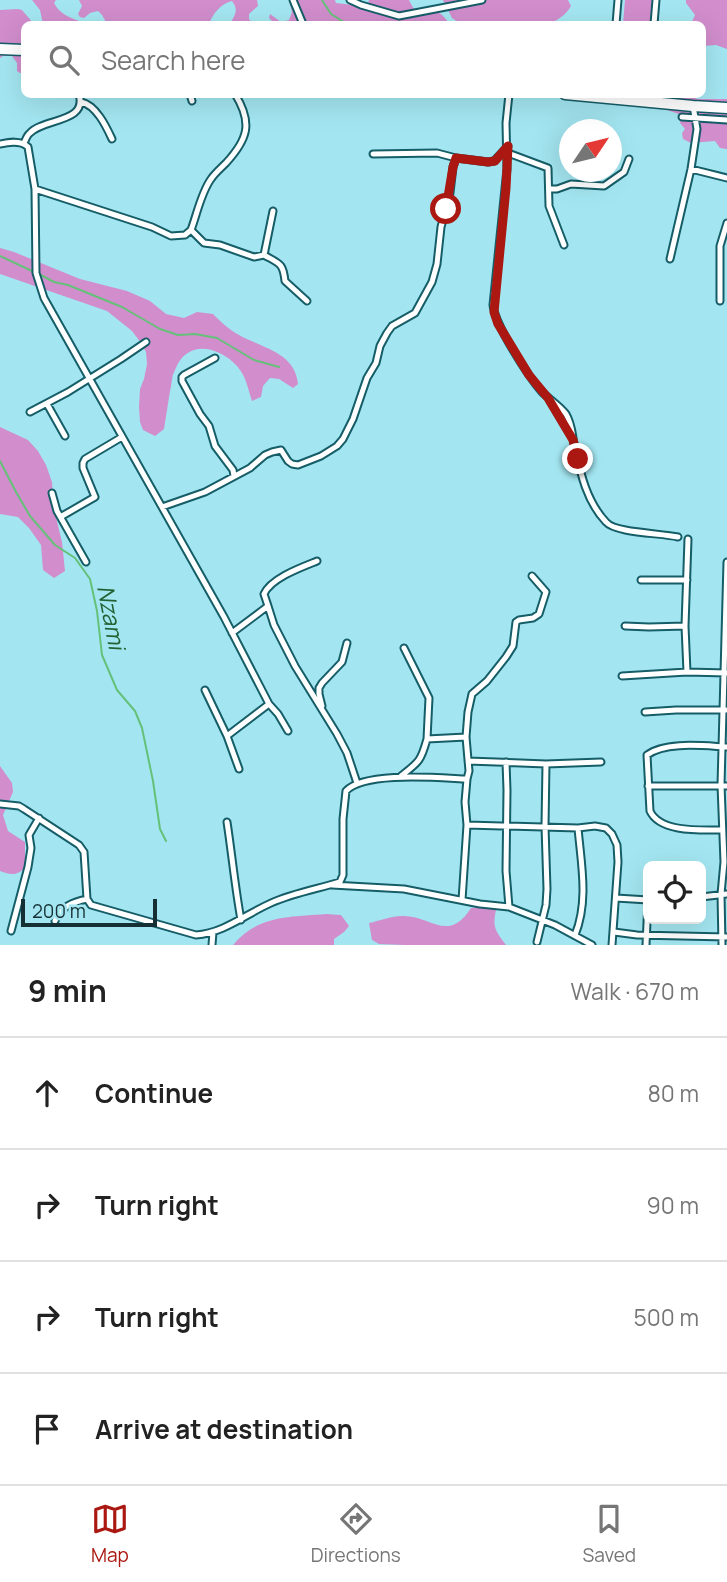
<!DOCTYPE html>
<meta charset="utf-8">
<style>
body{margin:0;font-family:Manrope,sans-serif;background:#f2f2f2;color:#222}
.controls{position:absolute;right:21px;bottom:21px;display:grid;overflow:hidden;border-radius:10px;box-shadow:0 7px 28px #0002}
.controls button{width:63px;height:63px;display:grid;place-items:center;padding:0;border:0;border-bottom:2px solid #e0e0e0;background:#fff;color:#222;font:35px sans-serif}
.compass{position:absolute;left:559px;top:119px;width:63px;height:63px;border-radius:50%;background:#fff;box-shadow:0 7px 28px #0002;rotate:55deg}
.scale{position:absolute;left:21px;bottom:18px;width:136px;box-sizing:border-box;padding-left:7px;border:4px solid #143034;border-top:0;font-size:19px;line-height:24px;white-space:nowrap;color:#143034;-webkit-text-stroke:5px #a3e6f1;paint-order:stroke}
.stop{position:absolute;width:21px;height:21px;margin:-16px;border:5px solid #aa1811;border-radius:50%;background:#fff}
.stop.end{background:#aa1811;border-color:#fff;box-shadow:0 2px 7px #0008}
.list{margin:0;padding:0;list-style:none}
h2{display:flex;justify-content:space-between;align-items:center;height:91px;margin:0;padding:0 28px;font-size:30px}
h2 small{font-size:23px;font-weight:400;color:#767676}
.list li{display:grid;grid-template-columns:46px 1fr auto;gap:21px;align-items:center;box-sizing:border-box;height:112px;padding:0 28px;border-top:2px solid #e0e0e0}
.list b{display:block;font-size:26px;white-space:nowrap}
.list em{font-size:23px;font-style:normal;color:#767676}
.icon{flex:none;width:38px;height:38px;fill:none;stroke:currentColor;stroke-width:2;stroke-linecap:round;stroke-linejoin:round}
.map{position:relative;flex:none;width:727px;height:945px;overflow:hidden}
.search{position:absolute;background:#fff;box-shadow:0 7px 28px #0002;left:21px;right:21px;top:21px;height:77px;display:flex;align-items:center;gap:18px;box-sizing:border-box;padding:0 24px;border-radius:10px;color:#767676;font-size:26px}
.sheet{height:539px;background:#fff}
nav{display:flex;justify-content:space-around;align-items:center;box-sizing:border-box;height:98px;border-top:2px solid #e0e0e0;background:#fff;font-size:19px;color:#767676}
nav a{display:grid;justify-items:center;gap:4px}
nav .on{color:#aa1811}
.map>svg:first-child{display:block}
.green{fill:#d18dcc}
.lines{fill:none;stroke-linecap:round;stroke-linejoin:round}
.stream{stroke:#65c179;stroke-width:2}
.street-casing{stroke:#155d67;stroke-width:9}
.highway-casing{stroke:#155d67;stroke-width:13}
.street{stroke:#fff;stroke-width:5}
.highway{stroke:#fff;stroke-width:10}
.route{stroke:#aa1811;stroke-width:9}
.labels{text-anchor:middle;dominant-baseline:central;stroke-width:5;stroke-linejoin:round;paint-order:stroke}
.water-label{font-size:23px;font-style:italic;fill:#226232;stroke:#a3e6f1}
</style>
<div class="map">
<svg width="727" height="945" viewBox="0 0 727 945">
<rect width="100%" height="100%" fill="#a3e6f1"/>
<!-- green -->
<path class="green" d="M 32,0 L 56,0 L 54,3 C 59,14 71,18 82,22 L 83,24 L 43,24 L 40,10 Z
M 79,0 L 257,0 L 258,6 L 249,14 L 249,19 L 253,24 L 230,24 C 235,15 239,10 232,1 C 221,3 212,15 209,24 L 148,23 L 107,24 L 102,15 L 98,11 L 90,13 L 84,18 L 80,17 L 78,14 L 82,6 Z
M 289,0 L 335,0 L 336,3 L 353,5 L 361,8 L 368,4 L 369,0 L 409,0 C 422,27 424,8 437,12 C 442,13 447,21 450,24 L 275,24 L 269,18 L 270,14 L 281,22 L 289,20 L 292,12 Z
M 443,0 L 568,0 L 571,6 C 567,13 562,17 555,21 C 536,29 484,24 461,24 L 452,18 Z
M 625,0 L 652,0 L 660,24 L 623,24 Z
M 686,0 L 727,0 L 727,49 L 716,45 L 703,46 L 702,24 L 691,24 L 695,15 L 686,3 Z
M 18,9 L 22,10 L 34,24 L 24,24 L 24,31 L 22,34 L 24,45 L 24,73 L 20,73 L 17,71 L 17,63 L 12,56 L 3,56 L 0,58 L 0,65 L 0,10 Z
M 645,95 L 692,95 L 697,99 L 727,99 L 727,149 L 720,148 L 715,141 L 691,143 L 683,139 L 682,133 L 685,129 L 680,123 L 682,115 L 667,110 Z
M 0,248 L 14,252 L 80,279 L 127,291 L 150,301 L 166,314 L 184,318 L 197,312 L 213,314 C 221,322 228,329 239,335 C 262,348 295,352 298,384 L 293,388 L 279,379 L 270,378 L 263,386 L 261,397 L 252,401 C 248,389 246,376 237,366 C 218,346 187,339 175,370 C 171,377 172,384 170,391 C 168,404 166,416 164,429 L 155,436 L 143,430 L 140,422 L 139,407 L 140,389 L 144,379 L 147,364 L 146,352 L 141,343 L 132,331 L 107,311 L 0,274 Z
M 0,427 L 28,440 L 38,451 L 46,465 L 52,482 L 54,509 L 62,542 L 65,571 L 54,578 L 43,570 L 41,545 L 29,528 L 18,517 L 0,514 Z
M 0,766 L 12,783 L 13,792 L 3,815 L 8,831 L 25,842 L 25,868 C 16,876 11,875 0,871 Z
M 487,907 L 496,910 C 492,928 496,931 506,945 L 405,945 L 379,944 L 372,940 L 369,923 C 379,921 391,916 402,916 C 431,915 448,944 471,908 Z
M 326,914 L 341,915 L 349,926 L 344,932 L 334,939 L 334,945 L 233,945 C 258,915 290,917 326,914 Z"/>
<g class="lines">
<!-- stream -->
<path class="stream" d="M 322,0 L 331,14 L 347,24
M 0,256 L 34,272
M 39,274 L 54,282 L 68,285 L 122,307 L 160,329 L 178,335 L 195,334 L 217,338 L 254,360 L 279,367
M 0,461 L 16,492 L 30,516 L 55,545 L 75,558 L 90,579 L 97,611 L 102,655 L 117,690 L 135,711 L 142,728 L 153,781 L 160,829 L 166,841"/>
<defs>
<path id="street" d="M 293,0 L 303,24
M 350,0 L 361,5 L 399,16 L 482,0
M 616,24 L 618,0
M 654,24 L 656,0
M 190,94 L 192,101
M 235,94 C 253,123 248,139 226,163 C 221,168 215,173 211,179 C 201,193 197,214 191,230 L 204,243 L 220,245 L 254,257 L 264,255 C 280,264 283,263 285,281 L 307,301
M 509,94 L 506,123 L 507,169 L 493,305 C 495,325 528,376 542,392 C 550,400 559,405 566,414 C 572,424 572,433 574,444 C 580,471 586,501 606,522 C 615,533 661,533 678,537
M 81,102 C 96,105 106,126 112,139
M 682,117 L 727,120
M 24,143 C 26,139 27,135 30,133 C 44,118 88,123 79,94
M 0,144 C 9,142 21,140 28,147 L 35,189 L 36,273 L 44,298 L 224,617 L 269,704 L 278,714 L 288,731
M 508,153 L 548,168 L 549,206 L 564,245
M 373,154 L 437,153 L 456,158
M 691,169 L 727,178
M 35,189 L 152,227 L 171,236 L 185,235 L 191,230
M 549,189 L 557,189 L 571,184 L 604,186 L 624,172 L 629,159
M 264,255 L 273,211
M 670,259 L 691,169 L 697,129 L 693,106
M 720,301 L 720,246 L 727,223
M 215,358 L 184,375 L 182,377 L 182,381 L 200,414 L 209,426 L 215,446 L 233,470 L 234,476
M 550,401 L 572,437
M 47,404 L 65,436
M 30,412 L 68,392 L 121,359 L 146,342
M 52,493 L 57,511 L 86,562
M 162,507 L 205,492 L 250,468 L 265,455 L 272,452 L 281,450 L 288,461 L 292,464 L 298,465 L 321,456 L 337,446 L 343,439 L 353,419 L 367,378 L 376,363 L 380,346 L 387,333 L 392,326 L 415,313 L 432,282 L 437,264 L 441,227 L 450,193 L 453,167 L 456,158 L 488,162 L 494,161 L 508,146
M 62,516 L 95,497 L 83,468 L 83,463 L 85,459 L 122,437
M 641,580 L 687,580
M 268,606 L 264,594 C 271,578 302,567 317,561
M 625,626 L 649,627 L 685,626
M 232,633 L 268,606 L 274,625 L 295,666 L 337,734 L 347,753 L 357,783
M 404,648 L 429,698 L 427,739
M 687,672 L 685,626 L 688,539
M 622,676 L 687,672 L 727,673
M 205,690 L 227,736 L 269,704
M 322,706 L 319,694 L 319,688 L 322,683 L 342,662 L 347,643
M 645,712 L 676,710 L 726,710
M 227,736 L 239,769
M 468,761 L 546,764 L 601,762
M 506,762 L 507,790 L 506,871 L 509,907
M 401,776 C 419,762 421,761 427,739 L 466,737
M 648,786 L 727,786
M 0,804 L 19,806 L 24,809 L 79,845 L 84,852 L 87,899 L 91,905 L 196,935 C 224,933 246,914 271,903 C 293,893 317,889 340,882 L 343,875 L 343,819 L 346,791 C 364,771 440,778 467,779 L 469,771 L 466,737 L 468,712 L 472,694 L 487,681 L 506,657 L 513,646 L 516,622 L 519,620 L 533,618 L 539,614 L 546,592 L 532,576
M 227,822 C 232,855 235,887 241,920
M 467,825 L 578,828 L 595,826 L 606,828 L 612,834 L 617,845 L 618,862 L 612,945
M 722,830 C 702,830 660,833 650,811 L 647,755 C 665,741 705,746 727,747
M 332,885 L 404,889 L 480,904 L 509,907 L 555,925 L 592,945
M 701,897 L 727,894
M 616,898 L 648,900
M 462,900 L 467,825 L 465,802 L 467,779
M 55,921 C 60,907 73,902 87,899
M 11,931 L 28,867 L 31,848 L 29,835 L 39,818
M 614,932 L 637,935 L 727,937
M 575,935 C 589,901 581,863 578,828
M 537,942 L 546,905 L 547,889 L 545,826 L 546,764
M 212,945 L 213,932
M 646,945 L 648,900
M 722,945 L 721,894 L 724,862 L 721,785 L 727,562"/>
<path id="highway" d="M 0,49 L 24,50
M 565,94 L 693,106 L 727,108"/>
</defs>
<!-- street casing -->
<use href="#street" class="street-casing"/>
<!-- highway casing -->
<use href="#highway" class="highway-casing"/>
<!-- street -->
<use href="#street" class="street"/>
<!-- highway -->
<use href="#highway" class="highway"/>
</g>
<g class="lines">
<!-- route -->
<path class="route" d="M 446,209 L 453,167 L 456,158 L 488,162 L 495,161 L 508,146 L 506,188 L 494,312 L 498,324 L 529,375 L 548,398 L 573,440 L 578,459"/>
</g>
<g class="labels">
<!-- water labels -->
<g class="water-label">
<text transform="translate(112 617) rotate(79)">Nzami</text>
</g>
</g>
</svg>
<div class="controls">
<button><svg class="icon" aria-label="locate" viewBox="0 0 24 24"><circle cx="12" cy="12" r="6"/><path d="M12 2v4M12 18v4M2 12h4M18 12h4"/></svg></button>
</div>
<svg class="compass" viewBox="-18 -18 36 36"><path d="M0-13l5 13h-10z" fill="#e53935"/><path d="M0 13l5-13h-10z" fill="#767676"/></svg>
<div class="scale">200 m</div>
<div class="stop" style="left:446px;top:209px"></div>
<div class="stop end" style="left:578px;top:459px"></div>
<div class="search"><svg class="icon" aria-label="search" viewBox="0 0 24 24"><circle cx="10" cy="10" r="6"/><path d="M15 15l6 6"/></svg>Search here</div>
</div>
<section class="sheet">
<h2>9 min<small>Walk · 670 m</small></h2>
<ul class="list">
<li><svg class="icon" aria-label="ahead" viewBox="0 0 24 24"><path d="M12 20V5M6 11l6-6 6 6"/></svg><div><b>Continue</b></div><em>80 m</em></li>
<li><svg class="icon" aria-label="right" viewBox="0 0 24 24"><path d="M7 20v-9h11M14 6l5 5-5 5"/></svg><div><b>Turn right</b></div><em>90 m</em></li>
<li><svg class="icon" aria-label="right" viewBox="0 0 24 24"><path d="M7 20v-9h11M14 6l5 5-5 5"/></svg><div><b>Turn right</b></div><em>500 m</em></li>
<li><svg class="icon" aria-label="arrive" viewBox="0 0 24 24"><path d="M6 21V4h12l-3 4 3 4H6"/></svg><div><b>Arrive at destination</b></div></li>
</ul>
</section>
<nav>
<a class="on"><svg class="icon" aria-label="map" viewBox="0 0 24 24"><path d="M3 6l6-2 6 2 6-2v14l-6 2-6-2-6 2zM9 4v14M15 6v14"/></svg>Map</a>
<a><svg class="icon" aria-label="directions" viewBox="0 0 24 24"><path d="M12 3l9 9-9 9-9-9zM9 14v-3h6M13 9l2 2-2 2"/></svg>Directions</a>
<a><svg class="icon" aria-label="saved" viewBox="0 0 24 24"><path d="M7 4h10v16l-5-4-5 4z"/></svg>Saved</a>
</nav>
